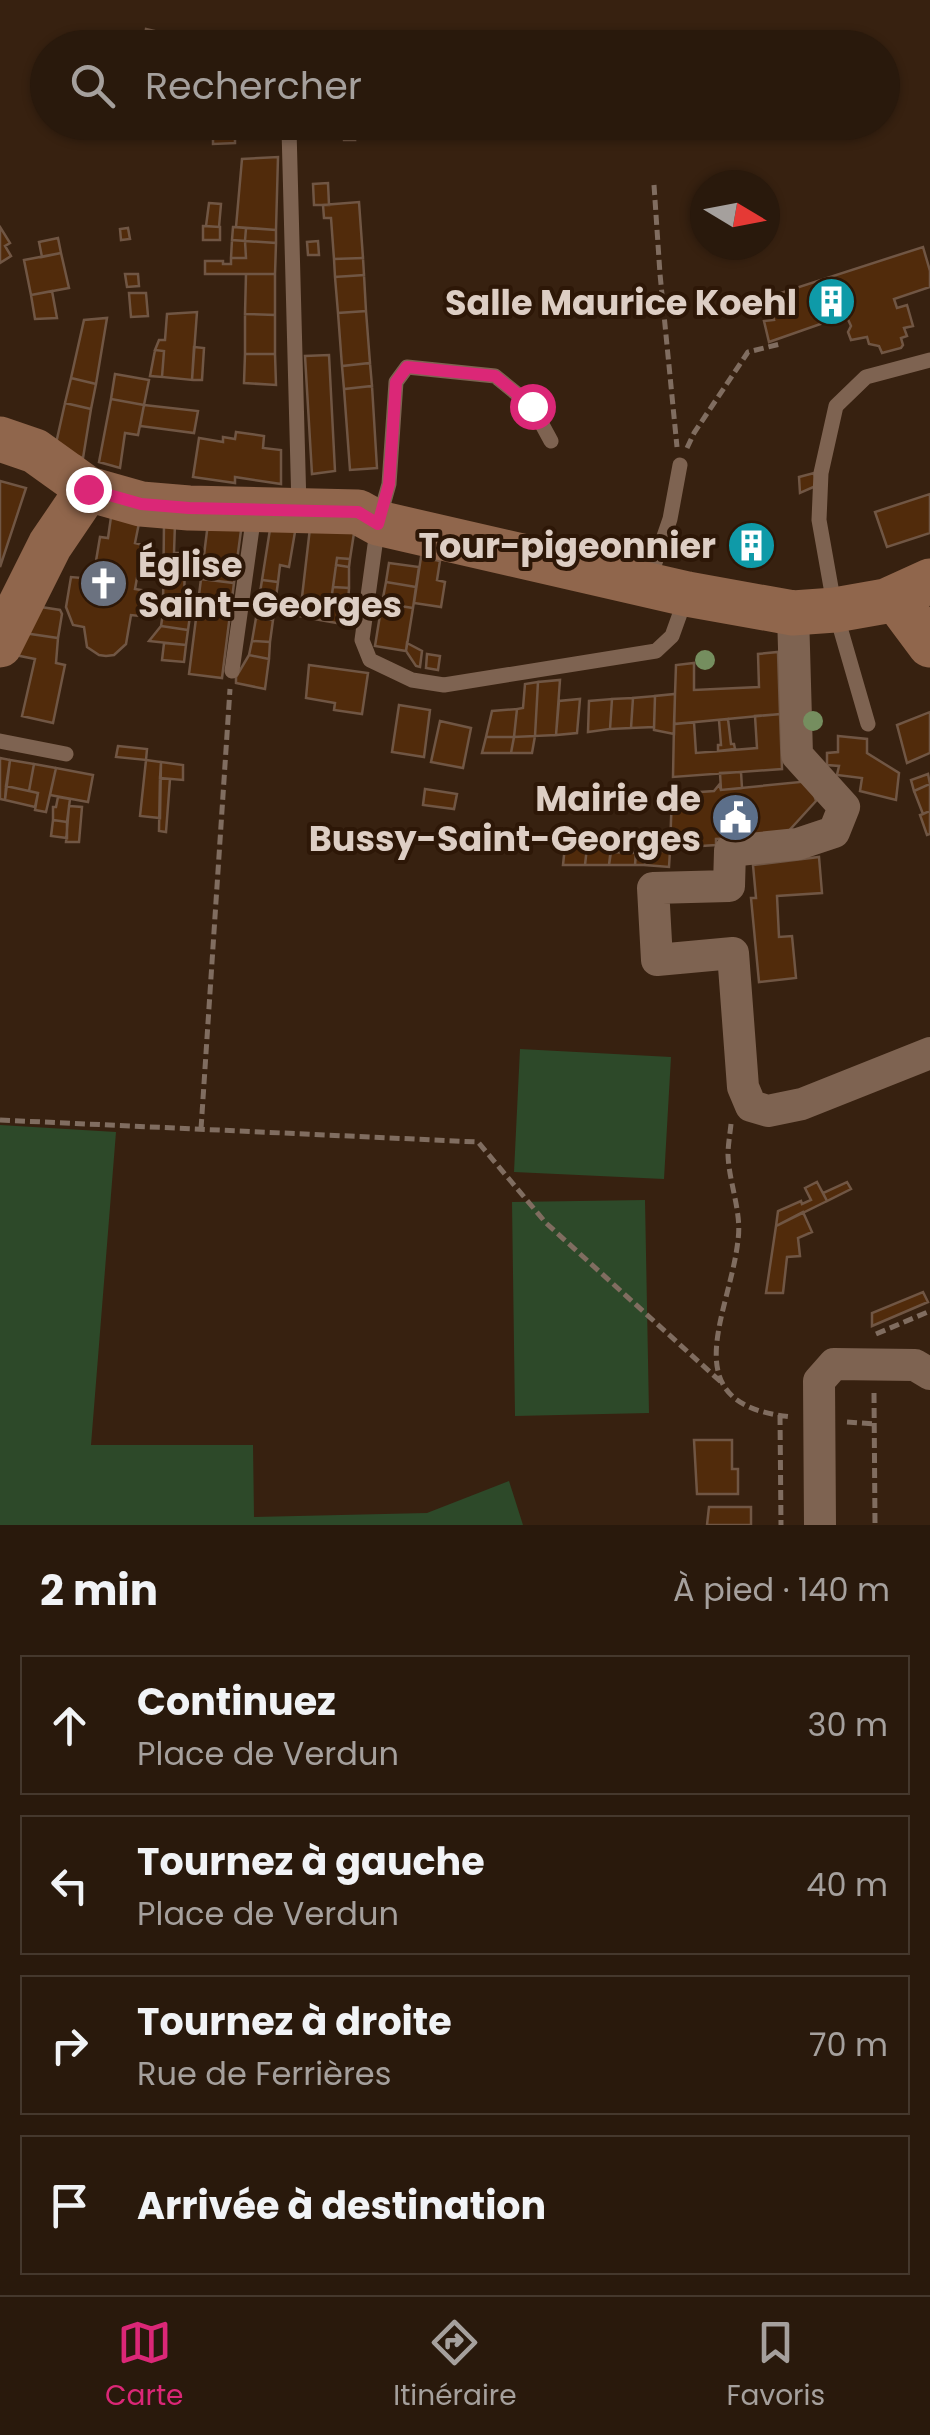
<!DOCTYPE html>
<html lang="fr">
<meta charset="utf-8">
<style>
body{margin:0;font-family:Poppins,sans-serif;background:#35261a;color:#f1f3f6}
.compass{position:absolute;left:690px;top:170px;width:90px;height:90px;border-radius:50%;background:#29190c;box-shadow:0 2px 8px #0004;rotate:100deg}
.stop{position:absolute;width:30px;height:30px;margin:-22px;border:8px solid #db2777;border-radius:50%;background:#fff}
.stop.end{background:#db2777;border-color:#fff;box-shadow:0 2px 10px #0008}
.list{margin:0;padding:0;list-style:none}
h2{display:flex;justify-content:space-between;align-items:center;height:130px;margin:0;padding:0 40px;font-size:42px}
h2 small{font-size:32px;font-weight:400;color:#a5a09d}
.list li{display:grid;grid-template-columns:65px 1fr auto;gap:30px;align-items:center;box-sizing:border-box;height:140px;margin:0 20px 20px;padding:0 20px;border:2px solid #45382d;border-radius:0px}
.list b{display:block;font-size:38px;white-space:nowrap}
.list p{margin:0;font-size:32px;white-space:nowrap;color:#a5a09d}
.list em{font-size:32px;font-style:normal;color:#a5a09d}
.icon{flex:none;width:55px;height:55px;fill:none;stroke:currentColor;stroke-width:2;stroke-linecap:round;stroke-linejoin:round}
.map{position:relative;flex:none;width:930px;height:1525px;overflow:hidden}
.search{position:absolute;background:#29190c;box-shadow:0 2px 8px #0004;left:30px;right:30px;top:30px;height:110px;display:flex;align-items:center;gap:25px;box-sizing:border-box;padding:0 35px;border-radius:55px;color:#a5a09d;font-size:38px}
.sheet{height:770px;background:#29190c}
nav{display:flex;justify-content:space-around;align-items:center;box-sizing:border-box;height:140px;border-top:2px solid #45382d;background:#29190c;font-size:28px;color:#a5a09d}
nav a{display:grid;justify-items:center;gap:5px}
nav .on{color:#db2777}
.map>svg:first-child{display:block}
.green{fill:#2d4929}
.building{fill:#512b0b;stroke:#705644;stroke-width:2.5}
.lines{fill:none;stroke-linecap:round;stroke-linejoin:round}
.path{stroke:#806d60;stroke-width:5;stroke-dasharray:10 5;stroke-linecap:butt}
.lane{stroke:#7e6351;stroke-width:15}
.street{stroke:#7e6351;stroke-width:32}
.secondary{stroke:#90664c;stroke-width:45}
.tree{fill:#758e5f}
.route{stroke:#db2777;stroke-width:12}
.labels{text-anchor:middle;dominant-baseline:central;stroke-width:8;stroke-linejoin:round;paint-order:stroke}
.poi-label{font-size:35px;font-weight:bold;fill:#ddcec4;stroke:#2d1707;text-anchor:end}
</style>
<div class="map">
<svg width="930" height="1525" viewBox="0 0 930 1525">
<rect width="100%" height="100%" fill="#372110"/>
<!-- green -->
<path class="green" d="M 520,1049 L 671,1057 L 664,1179 L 514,1172 Z
M 0,1125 L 116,1132 L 91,1445 L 253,1445 L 254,1517 L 427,1513 L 509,1481 L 523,1525 L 0,1525 Z
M 645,1200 L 649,1413 L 515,1416 L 512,1202 Z"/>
<!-- building -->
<path class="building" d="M 146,29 L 163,33 L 161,47 L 144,43 Z
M 230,34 L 255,36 L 254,44 L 271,46 L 271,48 L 229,48 Z
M 347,40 L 348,48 L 305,48 L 305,42 Z
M 213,122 L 235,122 L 235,143 L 213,144 Z
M 343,125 L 353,128 L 355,140 L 344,140 Z
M 278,157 L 276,230 L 236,227 L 242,159 Z
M 328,183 L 329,205 L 314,205 L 313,184 Z
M 359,202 L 363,258 L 334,259 L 331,218 L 324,218 L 323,205 Z
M 209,203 L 221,204 L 219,227 L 206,226 Z
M 203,226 L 220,227 L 220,240 L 203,240 Z
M 0,227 L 10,243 L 5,246 L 11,256 L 0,263 Z
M 233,227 L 246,228 L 245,241 L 232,240 Z
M 128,228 L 130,239 L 121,240 L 120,229 Z
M 246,228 L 276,230 L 276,243 L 245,241 Z
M 58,238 L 61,253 L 42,257 L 39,242 Z
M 232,240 L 245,241 L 246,258 L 231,258 Z
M 245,241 L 276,243 L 275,274 L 205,274 L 205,261 L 223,261 L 223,264 L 231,264 L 231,258 L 246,258 Z
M 318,241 L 319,255 L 308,255 L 307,242 Z
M 923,247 L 930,271 L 930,287 L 894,299 L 897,308 L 907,305 L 913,326 L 904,328 L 907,336 L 901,338 L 903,345 L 901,348 L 882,353 L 879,346 L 869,344 L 867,337 L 851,340 L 848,332 L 851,326 L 846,315 L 769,342 L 764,321 L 774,320 L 768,297 Z
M 61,253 L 69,288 L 31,295 L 24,260 Z
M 363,258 L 364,275 L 335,277 L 334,259 Z
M 125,274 L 138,274 L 139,286 L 127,287 Z
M 246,274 L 275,274 L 275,315 L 245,314 Z
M 364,275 L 366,311 L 338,313 L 335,277 Z
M 52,291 L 57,318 L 35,319 L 31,295 Z
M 129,293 L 146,293 L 148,316 L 131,317 Z
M 366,311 L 370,363 L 342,366 L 338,313 Z
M 197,312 L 192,380 L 162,377 L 164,351 L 155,350 L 159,340 L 165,340 L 167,314 Z
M 245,314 L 275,315 L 275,354 L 245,354 Z
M 107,318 L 96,384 L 71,378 L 84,320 Z
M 194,347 L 204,348 L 202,380 L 192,380 Z
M 155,350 L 164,351 L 162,377 L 150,376 Z
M 245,354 L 275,354 L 276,385 L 244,383 Z
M 329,355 L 335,471 L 312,474 L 305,356 Z
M 370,363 L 372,386 L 344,389 L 342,366 Z
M 115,374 L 149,380 L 144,405 L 111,399 Z
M 71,378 L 96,384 L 91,409 L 65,403 Z
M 372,386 L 377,468 L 350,470 L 344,389 Z
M 111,399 L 144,405 L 138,435 L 125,433 L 120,468 L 99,462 Z
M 65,403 L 91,409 L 83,458 L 55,448 Z
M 144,405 L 198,411 L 194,433 L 140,426 Z
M 236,432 L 264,436 L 263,448 L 281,450 L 281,484 L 235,477 L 235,483 L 193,477 L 199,438 L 223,442 L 223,437 L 235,439 Z
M 814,473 L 818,485 L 800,493 L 799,477 Z
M 0,481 L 26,488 L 0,567 Z
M 930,494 L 930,533 L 887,547 L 875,512 Z
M 111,517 L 139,523 L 135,543 L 143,545 L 135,589 L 153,592 L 149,617 L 131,615 L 126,644 L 114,655 L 106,656 L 99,655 L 87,647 L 84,627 L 73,625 L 66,607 L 71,577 L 93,579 L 100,537 L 108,538 Z
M 164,523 L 175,523 L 174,553 L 185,553 L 184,610 L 163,607 Z
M 208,523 L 242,523 L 234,583 L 201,579 Z
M 271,523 L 296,526 L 289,567 L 280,565 L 278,582 L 262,580 Z
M732 545a19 19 0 1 1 38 0a19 19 0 1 1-38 0Z
M 310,528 L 354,533 L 350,559 L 337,558 L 331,601 L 302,597 Z
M 421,557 L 440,561 L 437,580 L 445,582 L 441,607 L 414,603 Z
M 337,558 L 350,559 L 349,567 L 336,565 Z
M 389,563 L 419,567 L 416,587 L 386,582 Z
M 336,565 L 349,567 L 349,588 L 333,587 Z
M 201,579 L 234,583 L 222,678 L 189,674 Z
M 262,580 L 278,582 L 273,620 L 256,618 Z
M 386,582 L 416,587 L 413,608 L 382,603 Z
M 333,587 L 349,588 L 348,604 L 331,601 Z
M 302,597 L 316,598 L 314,619 L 299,616 Z
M 316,598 L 348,604 L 348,625 L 314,619 Z
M 382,603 L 413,608 L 406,651 L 375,646 Z
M 28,605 L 60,610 L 62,614 L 58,638 L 17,632 Z
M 163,613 L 190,616 L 188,630 L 161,626 Z
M 256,618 L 273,620 L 270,642 L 252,641 Z
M 161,626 L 188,630 L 186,645 L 149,641 Z
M 17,632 L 58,638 L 56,663 L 65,665 L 53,723 L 22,716 L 35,659 L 10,654 Z
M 252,641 L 270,642 L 269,659 L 249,655 Z
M 164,643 L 186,645 L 184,662 L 162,660 Z
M 407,643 L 422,651 L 420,667 L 416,666 L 406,651 Z
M 778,652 L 780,714 L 674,724 L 676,665 L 694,663 L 694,690 L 759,687 L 758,654 Z
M 427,654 L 440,656 L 438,670 L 426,668 Z
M 249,655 L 269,659 L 265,689 L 236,683 L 236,677 Z
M 309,665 L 368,673 L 362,714 L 334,710 L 335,703 L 306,698 Z
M 560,680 L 556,735 L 535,736 L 538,682 Z
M 538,682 L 535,736 L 514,737 L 517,709 L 523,708 L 525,684 Z
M 675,694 L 674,734 L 654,730 L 655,696 Z
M 655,696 L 654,727 L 631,728 L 633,698 Z
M 633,698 L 631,728 L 610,729 L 612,699 Z
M 580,699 L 577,733 L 556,735 L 559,701 Z
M 612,699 L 610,729 L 588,732 L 589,701 Z
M 399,705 L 430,710 L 424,757 L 392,752 Z
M 517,709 L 514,737 L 486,737 L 492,711 Z
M 930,712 L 930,753 L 907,763 L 897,725 Z
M 780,714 L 782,769 L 673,777 L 674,724 L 694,722 L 696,753 L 757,748 L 755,716 Z
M 728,719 L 731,744 L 734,744 L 735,749 L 718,751 L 718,745 L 721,745 L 719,720 Z
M 440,721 L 471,728 L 463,768 L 431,762 Z
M 535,736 L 532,753 L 511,753 L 514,737 Z
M 838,736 L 867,739 L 867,753 L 899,773 L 896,800 L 860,791 L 862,778 L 837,775 L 839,766 L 827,765 L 827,753 L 838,752 Z
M 486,737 L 514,737 L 511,753 L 482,753 Z
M 118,746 L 147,749 L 146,760 L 116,757 Z
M 0,758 L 10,760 L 5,800 L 0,799 Z
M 10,760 L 34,764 L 29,791 L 6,786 Z
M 146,760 L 161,762 L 160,818 L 140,816 Z
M 161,762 L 183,765 L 183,780 L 160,778 Z
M 34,764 L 56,768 L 46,812 L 35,810 L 38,793 L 29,791 Z
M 56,768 L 93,775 L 88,802 L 50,795 Z
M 741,772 L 742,788 L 721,790 L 720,773 Z
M 928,774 L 930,784 L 914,791 L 911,780 Z
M 160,778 L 170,779 L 166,832 L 159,831 Z
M 810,781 L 816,801 L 784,836 L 716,839 L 716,845 L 670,848 L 672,794 L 714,791 L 719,785 L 721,790 Z
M 930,784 L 930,811 L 923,814 L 914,791 Z
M 6,786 L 38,793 L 35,807 L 5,800 Z
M 425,789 L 457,794 L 454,809 L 423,805 Z
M 58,797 L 70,799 L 67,822 L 53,820 L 53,807 L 56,807 Z
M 69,806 L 82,807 L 79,842 L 66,842 Z
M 930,811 L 930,834 L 927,835 L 920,815 Z
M 53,820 L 67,822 L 67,838 L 51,836 Z
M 565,846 L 587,847 L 585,865 L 563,865 Z
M 587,847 L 611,848 L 609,865 L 585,865 Z
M 636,851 L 645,851 L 645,865 L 635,865 Z
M 645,851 L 670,851 L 669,867 L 645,865 Z
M 611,852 L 636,853 L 635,865 L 609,865 Z
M 819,857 L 822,893 L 777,896 L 779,937 L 792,936 L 796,978 L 759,982 L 751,898 L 756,898 L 753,865 Z
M 817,1182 L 827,1201 L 776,1226 L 778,1211 L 801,1201 L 802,1204 L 811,1200 L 805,1188 Z
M 847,1182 L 851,1189 L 827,1201 L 823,1193 Z
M 803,1212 L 812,1232 L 798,1238 L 800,1256 L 787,1257 L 783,1293 L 766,1293 L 776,1226 Z
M 923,1292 L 928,1302 L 872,1326 L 872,1313 Z
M 694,1440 L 732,1440 L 732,1469 L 738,1469 L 738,1494 L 697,1494 Z
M 709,1507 L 751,1507 L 751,1525 L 707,1525 Z"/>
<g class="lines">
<!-- path -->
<path class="path" d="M 654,185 L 660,274 L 677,447
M 687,448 L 694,433 L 748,352 L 780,344
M 0,1120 L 478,1142 L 546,1223 L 721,1382
M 731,1124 C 730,1134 728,1145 728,1155 C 729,1183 742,1212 738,1240 C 730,1315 670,1405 792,1417
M 201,1129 L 230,689
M 876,1334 L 930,1311
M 874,1393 L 875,1525
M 780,1415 L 781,1525
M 847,1422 L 874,1424"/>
<!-- lane -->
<path class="lane" d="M 267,122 L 289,129 L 299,507
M 551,441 L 532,406 L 495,376 L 407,367 L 396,382 L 389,484 L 378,523 L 362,640 L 370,660 L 412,680 L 444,685 L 656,651 L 672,636 L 686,597
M 649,580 L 670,519 L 680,465
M 232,671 L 254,514
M 868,724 L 835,610 L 819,520 L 821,473 L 836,406 L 866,377 L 930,360
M 0,741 L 66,754"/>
<!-- street -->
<path class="street" d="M 793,613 L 797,755 L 844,807 L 834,832 L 798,844 L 730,851 L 729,886 L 653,888 L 657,960 L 733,953 L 743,1087 L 751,1106 L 768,1111 L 802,1104 L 930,1053
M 820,1525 L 819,1381 L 834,1364 L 915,1365 L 930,1374"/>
<!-- secondary -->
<path class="secondary" d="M 0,439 L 35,451 L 88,489 L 141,504 L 189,508 L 358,512 L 378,523 L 687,594 L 793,613 L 835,610 L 886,601 L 930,581
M 895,598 L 930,645
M 0,645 L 50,545 L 88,489"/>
</g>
<!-- trees -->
<g class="tree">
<circle cx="705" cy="660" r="10"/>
<circle cx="813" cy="721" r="10"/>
</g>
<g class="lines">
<!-- route -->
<path class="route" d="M 88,489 L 141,504 L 189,508 L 358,512 L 378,524 L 389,484 L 396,382 L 407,367 L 495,376 L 532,406"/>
</g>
<!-- icons -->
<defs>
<symbol id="building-disc" viewBox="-11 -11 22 22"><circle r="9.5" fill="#0f9aa8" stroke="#2d1707"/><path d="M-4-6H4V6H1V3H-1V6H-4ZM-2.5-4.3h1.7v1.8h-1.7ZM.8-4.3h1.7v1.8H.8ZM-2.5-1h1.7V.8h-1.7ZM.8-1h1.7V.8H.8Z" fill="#fff"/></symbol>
<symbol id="church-disc" viewBox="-11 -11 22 22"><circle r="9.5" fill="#6b7280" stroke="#2d1707"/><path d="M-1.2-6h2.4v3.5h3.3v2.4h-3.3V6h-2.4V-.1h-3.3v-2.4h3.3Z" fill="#fff"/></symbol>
<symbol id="civic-disc" viewBox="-11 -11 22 22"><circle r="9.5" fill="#5c6f8a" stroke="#2d1707"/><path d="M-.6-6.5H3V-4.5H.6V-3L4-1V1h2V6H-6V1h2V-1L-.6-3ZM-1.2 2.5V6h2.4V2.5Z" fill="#fff"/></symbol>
</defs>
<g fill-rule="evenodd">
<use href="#building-disc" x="804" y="274" width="55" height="55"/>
<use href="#building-disc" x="724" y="518" width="55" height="55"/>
<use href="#church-disc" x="76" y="556" width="55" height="55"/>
<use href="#civic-disc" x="708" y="790" width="55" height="55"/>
</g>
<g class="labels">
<!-- poi labels -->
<g class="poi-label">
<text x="797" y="302">Salle Maurice Koehl</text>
<text x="716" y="545">Tour-pigeonnier</text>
<text x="138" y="564" text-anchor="start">Église<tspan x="138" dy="40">Saint-Georges</tspan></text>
<text x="701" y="798">Mairie de<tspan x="701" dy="40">Bussy-Saint-Georges</tspan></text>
</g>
</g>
</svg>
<svg class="compass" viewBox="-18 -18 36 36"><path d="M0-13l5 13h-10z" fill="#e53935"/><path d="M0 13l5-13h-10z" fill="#a5a09d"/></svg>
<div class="stop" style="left:532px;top:406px"></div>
<div class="stop end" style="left:88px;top:489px"></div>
<div class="search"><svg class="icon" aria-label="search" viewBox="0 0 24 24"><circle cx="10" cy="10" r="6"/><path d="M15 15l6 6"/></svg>Rechercher</div>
</div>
<section class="sheet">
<h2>2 min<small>À pied · 140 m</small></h2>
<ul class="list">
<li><svg class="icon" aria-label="ahead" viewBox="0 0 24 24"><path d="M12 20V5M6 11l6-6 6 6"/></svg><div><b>Continuez</b><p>Place de Verdun</p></div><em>30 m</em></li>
<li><svg class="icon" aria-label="left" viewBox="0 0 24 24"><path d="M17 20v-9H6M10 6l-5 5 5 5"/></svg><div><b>Tournez à gauche</b><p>Place de Verdun</p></div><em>40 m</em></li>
<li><svg class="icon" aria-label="right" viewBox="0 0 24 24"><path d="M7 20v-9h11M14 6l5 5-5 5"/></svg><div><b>Tournez à droite</b><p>Rue de Ferrières</p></div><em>70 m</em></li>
<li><svg class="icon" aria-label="arrive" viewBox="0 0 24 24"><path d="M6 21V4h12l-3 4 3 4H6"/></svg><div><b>Arrivée à destination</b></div></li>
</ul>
</section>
<nav>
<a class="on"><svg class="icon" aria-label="map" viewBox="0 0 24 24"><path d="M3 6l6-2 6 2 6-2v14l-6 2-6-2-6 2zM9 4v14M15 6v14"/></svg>Carte</a>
<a><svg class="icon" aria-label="directions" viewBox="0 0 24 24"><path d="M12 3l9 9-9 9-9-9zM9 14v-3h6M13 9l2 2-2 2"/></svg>Itinéraire</a>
<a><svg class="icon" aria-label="saved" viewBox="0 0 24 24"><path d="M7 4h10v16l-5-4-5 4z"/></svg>Favoris</a>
</nav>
